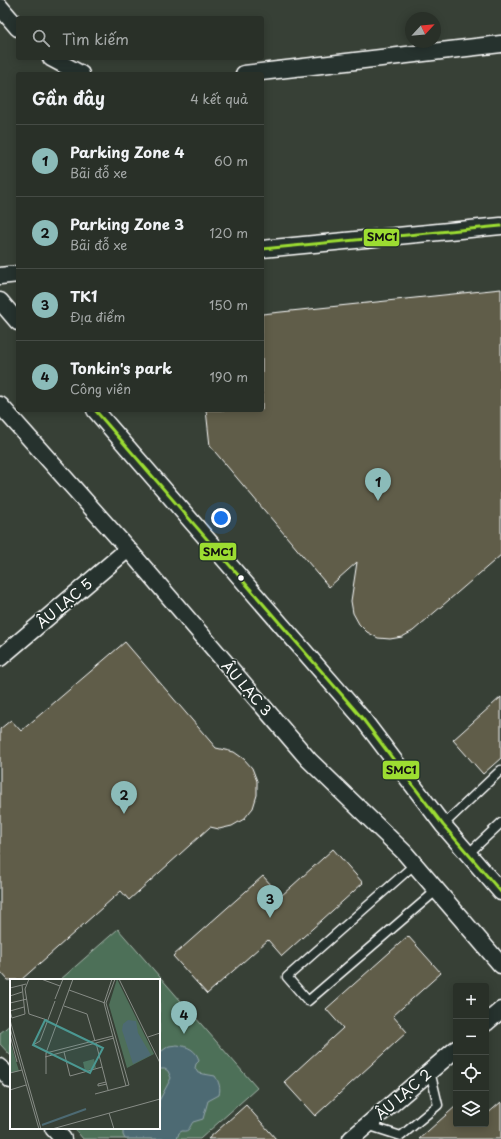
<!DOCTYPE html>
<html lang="vi">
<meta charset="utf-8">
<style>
body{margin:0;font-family:"Playpen Sans",sans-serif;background:#313830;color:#f1f3f6}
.controls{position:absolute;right:12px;bottom:12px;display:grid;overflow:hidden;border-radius:4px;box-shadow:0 2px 10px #0003}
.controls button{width:36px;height:36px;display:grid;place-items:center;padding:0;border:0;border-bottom:1px solid #454b45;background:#293028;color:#f1f3f6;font:20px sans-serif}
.compass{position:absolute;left:405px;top:12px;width:36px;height:36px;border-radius:50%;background:#293028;box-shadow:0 2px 10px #0003;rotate:64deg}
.you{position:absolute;left:221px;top:518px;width:14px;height:14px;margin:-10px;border:3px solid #fff;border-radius:50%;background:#1a73e8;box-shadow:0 0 0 6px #1a73e833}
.badge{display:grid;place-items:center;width:26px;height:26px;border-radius:50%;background:#8bbbb9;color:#111;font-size:13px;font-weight:700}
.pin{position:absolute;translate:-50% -33px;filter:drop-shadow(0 1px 2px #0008)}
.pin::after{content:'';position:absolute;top:21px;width:14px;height:12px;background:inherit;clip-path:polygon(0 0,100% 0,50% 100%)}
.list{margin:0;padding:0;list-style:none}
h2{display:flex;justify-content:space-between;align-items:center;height:52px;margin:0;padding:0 16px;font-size:17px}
h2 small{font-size:13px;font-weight:400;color:#a5a9a8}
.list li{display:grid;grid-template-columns:26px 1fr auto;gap:12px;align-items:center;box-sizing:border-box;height:72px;padding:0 16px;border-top:1px solid #454b45}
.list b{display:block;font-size:15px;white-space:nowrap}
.list p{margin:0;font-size:13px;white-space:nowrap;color:#a5a9a8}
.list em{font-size:13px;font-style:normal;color:#a5a9a8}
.icon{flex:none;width:22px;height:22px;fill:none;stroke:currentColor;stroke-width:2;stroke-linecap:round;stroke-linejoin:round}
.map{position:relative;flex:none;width:501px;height:1139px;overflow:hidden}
.search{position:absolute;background:#293028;box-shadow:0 2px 10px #0003;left:16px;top:16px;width:248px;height:44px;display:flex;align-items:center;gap:10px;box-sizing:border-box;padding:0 14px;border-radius:4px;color:#a5a9a8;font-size:15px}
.panel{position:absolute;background:#293028;box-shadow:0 2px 10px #0003;left:16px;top:72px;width:248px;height:340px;border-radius:4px}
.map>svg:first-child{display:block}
.green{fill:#4e6f59;stroke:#a6b7ac}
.water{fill:#4d6a73;stroke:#94a6ab}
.building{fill:#605d4a;stroke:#fff}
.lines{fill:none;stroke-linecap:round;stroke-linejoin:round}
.service-casing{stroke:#fff;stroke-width:11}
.minor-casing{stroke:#fff;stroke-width:19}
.service{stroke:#26332d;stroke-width:8}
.minor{stroke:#26332d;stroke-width:16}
.bus-1-casing{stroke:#26332d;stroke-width:6}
.bus-1{stroke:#9cdd31;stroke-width:3}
.bus-dot{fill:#fff;stroke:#26332d;stroke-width:1.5}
.labels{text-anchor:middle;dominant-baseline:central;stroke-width:3.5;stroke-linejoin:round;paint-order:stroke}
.street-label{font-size:14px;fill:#fff;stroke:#26332d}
.inset-river{fill:none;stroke:#4d6a73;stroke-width:2}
.inset-road{fill:none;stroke:#878c86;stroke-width:1}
.view{fill:#4b9892;fill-opacity:0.15;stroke:#4b9892;stroke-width:2}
.inset-edge{fill:none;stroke:#fff;stroke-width:2}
.line-badge{stroke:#26332d;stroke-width:1.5}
.pale-badge-label{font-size:11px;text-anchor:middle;font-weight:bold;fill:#111}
</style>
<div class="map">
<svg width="501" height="1139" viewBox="0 0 501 1139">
<rect width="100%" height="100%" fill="#374036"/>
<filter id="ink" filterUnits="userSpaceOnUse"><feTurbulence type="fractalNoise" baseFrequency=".025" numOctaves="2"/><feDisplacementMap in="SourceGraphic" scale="8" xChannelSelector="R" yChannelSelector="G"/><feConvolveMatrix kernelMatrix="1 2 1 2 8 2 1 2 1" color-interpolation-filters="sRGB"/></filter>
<g filter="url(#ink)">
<!-- green -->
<path class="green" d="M 118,929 L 257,1088 L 200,1139 L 83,1139 L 74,1128 L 159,1128 L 159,980 L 60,980 Z
M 11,1024 L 11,1056 L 0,1044 L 0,1033 Z"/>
<!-- water -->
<path class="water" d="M 177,1045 C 187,1046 197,1050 199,1061 L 196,1064 L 195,1068 L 198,1073 L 215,1076 C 219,1082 221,1088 219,1095 L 208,1101 L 203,1119 L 193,1122 C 189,1127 190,1132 182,1131 L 179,1133 L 177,1139 L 125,1139 L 123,1135 L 123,1128 L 159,1128 L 159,1101 L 171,1078 L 168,1071 L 165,1069 L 159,1069 L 159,1053 L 169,1046 Z"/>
<!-- building -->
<path class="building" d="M 501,289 L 501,555 L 413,631 L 402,637 L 390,639 L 378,638 L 367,632 L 359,624 L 353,613 L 351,601 L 357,562 L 329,587 L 210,446 L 206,410 L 262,410 L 262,314 Z
M 125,642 L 216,748 L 234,752 L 244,759 L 252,768 L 257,781 L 257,795 L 253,808 L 244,819 L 232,826 L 219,829 L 210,827 L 129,900 L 121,891 L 21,980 L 8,980 L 0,971 L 0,729 L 11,720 L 21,731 Z
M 501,697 L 501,758 L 483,774 L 453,740 Z
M 333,849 L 363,883 L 282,956 L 268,940 L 207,994 L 173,956 L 263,876 L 281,896 Z
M 408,936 L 441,973 L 393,1016 L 407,1032 L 315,1116 L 284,1082 L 343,1028 L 326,1009 Z
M 501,1102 L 501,1139 L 419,1139 L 456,1106 L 456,1124 L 486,1124 L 486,1115 Z
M 246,1105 L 276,1139 L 208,1139 Z"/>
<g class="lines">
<defs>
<path id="service" d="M 443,825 L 501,770
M 468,854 L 501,823
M 415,864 L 287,977 L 308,1001 L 437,890
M 367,1125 L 401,1136 L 438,1105 L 430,1071"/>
<path id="minor" d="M 0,7 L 18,28
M 51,58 L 81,74
M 244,74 L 501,44
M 262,249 L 501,226
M 0,276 L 18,274
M 0,301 L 18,322
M 0,405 L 128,549 L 309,760 L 404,852 L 501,965
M 95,410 L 362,718 L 443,825 L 501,892
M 0,658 L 128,549
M 486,1023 L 501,1010
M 0,1067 L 11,1080
M 53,1128 L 63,1139
M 351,1139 L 456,1049"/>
</defs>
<!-- service casing -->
<use href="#service" class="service-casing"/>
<!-- minor casing -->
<use href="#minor" class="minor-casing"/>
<!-- service -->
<use href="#service" class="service"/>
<!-- minor -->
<use href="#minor" class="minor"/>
<defs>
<path id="bus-1" d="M 262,249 L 501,226
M 95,410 L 362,718 L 443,825 L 501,892"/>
</defs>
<!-- bus-1 casing -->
<use href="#bus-1" class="bus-1-casing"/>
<!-- bus-1 -->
<use href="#bus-1" class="bus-1"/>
</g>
</g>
<!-- markers -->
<circle class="bus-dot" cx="241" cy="578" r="3.5"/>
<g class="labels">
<!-- street labels -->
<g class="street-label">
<text transform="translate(64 603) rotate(-40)">ÂU LẠC 5</text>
<text transform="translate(247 688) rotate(49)">ÂU LẠC 3</text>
<text transform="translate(403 1094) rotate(-41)">ÂU LẠC 2</text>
</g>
</g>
<!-- overview -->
<g transform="translate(10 979)">
<rect width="150" height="150" fill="#374036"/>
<path d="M 107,0 L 144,75 L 117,89 L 99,26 ZM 0,62 L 9,92 L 0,94 ZM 84,80 L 86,89 L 75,92 L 73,83 Z" fill="#4e6f59"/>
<path d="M 118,41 L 126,42 L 128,54 L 141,76 L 123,85 L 112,51 L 113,45 Z" fill="#4d6a73"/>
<path class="inset-river" d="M 32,146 L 76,130"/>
<path class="inset-road" d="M 19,0 L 15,10 L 19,35 L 37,41M 31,0 L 50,7M 102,0 L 94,24 L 116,107M 109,0 L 150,84M 0,9 L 16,5M 59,11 L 95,24M 0,17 L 12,13M 45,20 L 53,0M 0,24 L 17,20M 54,27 L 77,35 L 85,62M 0,32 L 2,39 L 15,35 L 12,6M 0,32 L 14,28M 0,41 L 31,150M 0,49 L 29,150M 0,56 L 7,83M 138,58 L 150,54M 86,64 L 98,111M 23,66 L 30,62 L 45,22M 54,73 L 60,97 L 92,88M 36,74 L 103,57M 35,78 L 104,59M 0,94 L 12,91M 36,95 L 36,74 L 63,0M 96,103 L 88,105 L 88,107 L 97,105M 0,111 L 16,106M 85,115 L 119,106 L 96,24 L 105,0M 99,134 L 104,150M 42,150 L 150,120"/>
<path class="view" d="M 35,41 L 93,69 L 80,94 L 23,66 Z"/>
<rect width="150" height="150" class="inset-edge"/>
</g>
<g class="line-badge">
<rect x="363" y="228" width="37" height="19" rx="4" fill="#9cdd31"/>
<rect x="199" y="542" width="38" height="19" rx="4" fill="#9cdd31"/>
<rect x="382" y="760" width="38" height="20" rx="4" fill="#9cdd31"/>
</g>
<g class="pale-badge-label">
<text x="382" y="241">SMC1</text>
<text x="218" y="556">SMC1</text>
<text x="401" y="774">SMC1</text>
</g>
</svg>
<div class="controls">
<button>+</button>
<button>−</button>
<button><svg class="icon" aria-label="locate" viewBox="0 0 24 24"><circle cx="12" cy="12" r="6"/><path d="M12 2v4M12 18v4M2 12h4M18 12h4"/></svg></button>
<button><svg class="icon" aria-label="layers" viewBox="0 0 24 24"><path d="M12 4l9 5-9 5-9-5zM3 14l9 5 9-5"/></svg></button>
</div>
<svg class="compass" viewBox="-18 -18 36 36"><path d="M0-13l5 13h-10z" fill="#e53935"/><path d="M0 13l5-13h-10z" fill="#a5a9a8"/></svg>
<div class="you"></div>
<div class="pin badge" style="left:378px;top:501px">1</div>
<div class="pin badge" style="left:124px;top:814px">2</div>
<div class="pin badge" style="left:270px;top:918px">3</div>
<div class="pin badge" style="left:184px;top:1034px">4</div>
<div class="search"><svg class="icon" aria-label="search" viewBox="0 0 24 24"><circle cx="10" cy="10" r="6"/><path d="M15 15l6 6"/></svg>Tìm kiếm</div>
<section class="panel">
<h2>Gần đây<small>4 kết quả</small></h2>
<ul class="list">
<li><span class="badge">1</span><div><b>Parking Zone 4</b><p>Bãi đỗ xe</p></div><em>60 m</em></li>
<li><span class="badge">2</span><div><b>Parking Zone 3</b><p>Bãi đỗ xe</p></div><em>120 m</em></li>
<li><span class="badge">3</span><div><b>TK1</b><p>Địa điểm</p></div><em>150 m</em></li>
<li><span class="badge">4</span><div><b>Tonkin's park</b><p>Công viên</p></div><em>190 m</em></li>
</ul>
</section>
</div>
